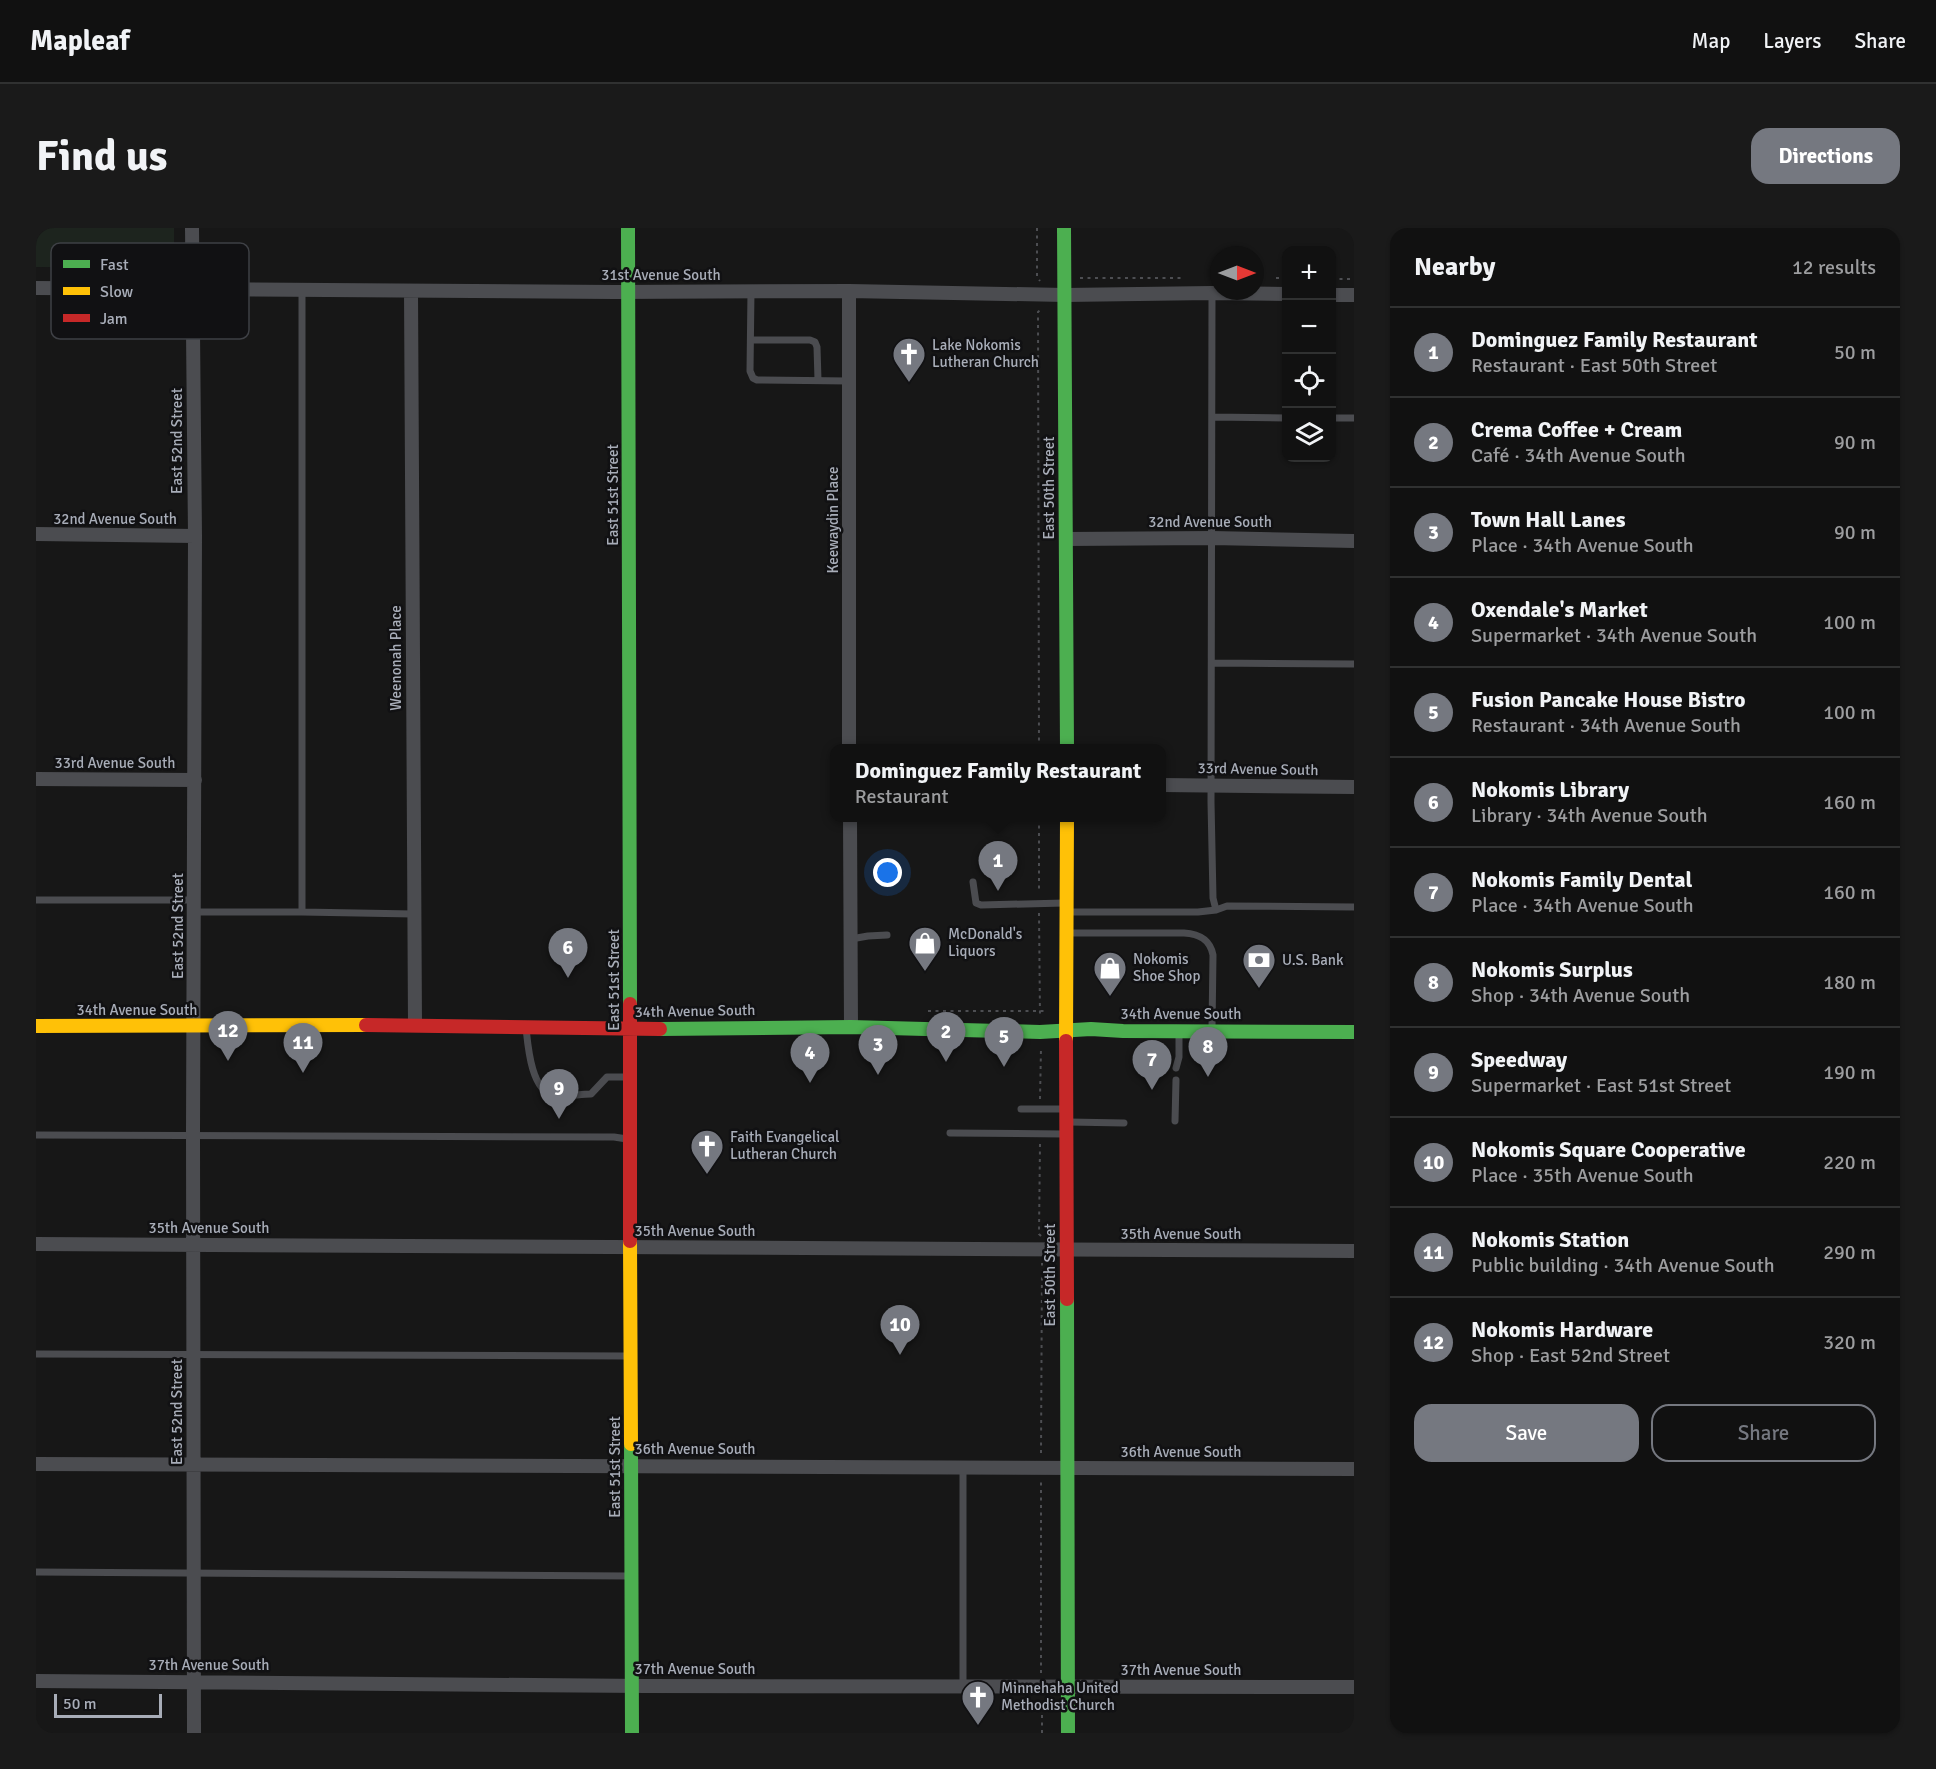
<!DOCTYPE html>
<meta charset="utf-8">
<style>
body{margin:0;font-family:Signika,sans-serif;background:#1a1a1a;color:#f1f3f6}
.controls{position:absolute;right:18px;top:18px;display:grid;overflow:hidden;border-radius:12px;box-shadow:0 2px 4px #0004}
.controls button{width:54px;height:54px;display:grid;place-items:center;padding:0;border:0;border-bottom:2px solid #303131;background:#111;color:#f1f3f6;font:30px sans-serif}
.compass{position:absolute;left:1174px;top:18px;width:54px;height:54px;border-radius:50%;background:#111;box-shadow:0 2px 4px #0004;rotate:90deg}
.scale{position:absolute;left:18px;bottom:15px;width:108px;box-sizing:border-box;padding-left:6px;border:3px solid #a8adb8;border-top:0;font-size:16px;line-height:21px;white-space:nowrap;color:#a8adb8;-webkit-text-stroke:4px #111113;paint-order:stroke}
.you{position:absolute;left:852px;top:645px;width:21px;height:21px;margin:-15px;border:4px solid #fff;border-radius:50%;background:#1a73e8;box-shadow:0 0 0 9px #1a73e833}
.badge{display:grid;place-items:center;width:39px;height:39px;border-radius:50%;background:#757880;color:#fff;font-size:20px;font-weight:700}
.pin{position:absolute;translate:-50% -50px;filter:drop-shadow(0 2px 3px #0008)}
.pin::after{content:'';position:absolute;top:32px;width:21px;height:18px;background:inherit;clip-path:polygon(0 0,100% 0,50% 100%)}
.popup{position:absolute;left:794px;top:516px;width:336px;height:78px;box-sizing:border-box;display:grid;place-content:center;border-radius:12px;background:#111;filter:drop-shadow(0 2px 4px #0005);font-size:20px;white-space:nowrap;color:#9c9d9f}
.popup b{font-size:22px;color:#f1f3f6}
.popup::after{content:'';position:absolute;left:50%;top:100%;margin-left:-12px;border:12px solid transparent;border-top-color:#111}
.list{margin:0;padding:0;list-style:none}
h2{display:flex;justify-content:space-between;align-items:center;height:78px;margin:0;padding:0 24px;font-size:26px}
h2 small{font-size:20px;font-weight:400;color:#9c9d9f}
.list li{display:grid;grid-template-columns:39px 1fr auto;gap:18px;align-items:center;box-sizing:border-box;height:90px;padding:0 24px;border-top:2px solid #303131}
.list b{display:block;font-size:22px;white-space:nowrap}
.list p{margin:0;font-size:20px;white-space:nowrap;color:#9c9d9f}
.list em{font-size:20px;font-style:normal;color:#9c9d9f}
.actions{display:flex;gap:12px;padding:18px 24px}
.actions a{flex:1;padding:14px 0;border:2px solid #757880;border-radius:18px;text-align:center;font-size:21px;color:#757880}
.actions .main{background:#757880;color:#fff}
.icon{flex:none;width:33px;height:33px;fill:none;stroke:currentColor;stroke-width:2;stroke-linecap:round;stroke-linejoin:round}
.map{position:relative;flex:none;width:1318px;height:1505px;overflow:hidden;border-radius:18px}
header{display:flex;align-items:center;gap:36px;box-sizing:border-box;height:84px;padding:0 30px;background:#111;border-bottom:2px solid #303131}
header strong{font-size:28px}
nav{display:flex;gap:33px;margin-inline-start:auto;font-size:21px}
.intro{display:flex;align-items:center;justify-content:space-between;box-sizing:border-box;height:144px;padding:0 36px}
h1{margin:0;font-size:42px}
.button{padding:15px 27px;border-radius:18px;background:#757880;color:#fff;font-size:21px;font-weight:700}
main{display:flex;gap:36px;padding:0 36px}
aside{flex:1;background:#111;border-radius:18px;box-shadow:0 2px 4px #0004}
.map>svg:first-child{display:block}
.green{fill:#1d241e}
.lines{fill:none;stroke-linecap:round;stroke-linejoin:round}
.path{stroke:#4d4e52;stroke-width:2;stroke-dasharray:3 4.5;stroke-linecap:butt}
.lane{stroke:#4b4c50;stroke-width:7}
.street{stroke:#4b4c50;stroke-width:14}
.fast{stroke:#4caf50;stroke-width:14}
.slow{stroke:#ffc107;stroke-width:14}
.jam{stroke:#c62828;stroke-width:14}
.labels{text-anchor:middle;dominant-baseline:central;stroke-width:5;stroke-linejoin:round;paint-order:stroke}
.street-label{font-size:15px;fill:#a8adb8;stroke:#111113}
.poi-label{font-size:15px;fill:#a8adb8;stroke:#111113;text-anchor:start}
.key{fill:#111113;stroke:#3e4045;stroke-width:1.5}
.key-label{font-size:16px;fill:#a8adb8}
</style>
<header>
<strong>Mapleaf</strong>
<nav><a>Map</a><a>Layers</a><a>Share</a></nav>
</header>
<div class="intro"><h1>Find us</h1><a class="button">Directions</a></div>
<main>
<div class="map">
<svg width="1318" height="1505" viewBox="0 0 1318 1505">
<rect width="100%" height="100%" fill="#171717"/>
<!-- green -->
<path class="green" d="M 0,0 L 138,0 L 138,40 L 0,39 Z"/>
<g class="lines">
<!-- path -->
<path class="path" d="M 1001,0 L 1001,49 L 1004,53
M 1044,50 L 1146,50
M 1240,50 L 1250,50
M 1296,51 L 1318,51
M 1003,520 L 1002,84 L 1004,82
M 1003,590 L 1003,665
M 1003,685 L 1004,788
M 892,783 L 1012,783
M 1004,871 L 1005,820
M 1004,916 L 1003,1006 L 1005,1008
M 1005,1225 L 1006,1035
M 1005,1445 L 1005,1253
M 1006,1505 L 1006,1477 L 1008,1476"/>
<!-- lane -->
<path class="lane" d="M 266,61 L 266,684 L 377,686
M 715,63 L 714,143 L 717,150 L 721,152 L 813,153
M 1176,65 L 1175,574 L 1177,670 L 1180,682
M 715,112 L 774,112 L 779,114 L 781,119 L 782,152
M 1176,189 L 1250,190
M 1296,190 L 1318,190
M 1176,435 L 1318,436
M 937,654 L 940,675 L 945,677 L 1028,675
M 0,672 L 158,672
M 158,684 L 266,684
M 1034,684 L 1162,684 L 1180,682 L 1191,678 L 1318,679
M 1033,705 L 1148,705 C 1163,706 1174,711 1177,727 L 1176,800
M 815,711 L 832,708 L 851,707
M 490,800 C 492,818 495,862 517,867 C 527,870 543,866 555,866 L 571,849 L 590,849
M 1140,840 L 1143,829 L 1143,804
M 985,881 L 1027,881
M 1139,893 L 1140,852
M 1033,894 L 1088,895
M 914,905 L 1027,906
M 0,907 L 578,909 L 591,911
M 0,1126 L 591,1128
M 927,1239 L 927,1457
M 0,1344 L 593,1348"/>
<!-- street -->
<path class="street" d="M 156,0 L 159,308 L 157,906 L 158,1505
M 0,60 L 579,64 L 813,63 L 1029,67 L 1176,65 L 1250,66
M 375,63 L 379,797
M 1296,67 L 1318,67
M 0,306 L 159,308
M 1030,311 L 1176,310 L 1318,313
M 813,520 L 813,63
M 0,551 L 159,552
M 1126,557 L 1318,559
M 814,590 L 815,799
M 0,1016 L 1318,1023
M 0,1236 L 1318,1241
M 0,1453 L 609,1458 L 1318,1459"/>
<!-- fast -->
<path class="fast" d="M 592,0 L 594,776
M 1028,0 L 1031,520
M 624,801 L 815,799 L 1004,804 L 1055,801 L 1087,803 L 1318,804
M 1031,1071 L 1032,1505
M 595,1216 L 596,1505"/>
<!-- slow -->
<path class="slow" d="M 0,798 L 330,797
M 1030,813 L 1031,590
M 594,1013 L 595,1216"/>
<!-- jam -->
<path class="jam" d="M 330,797 L 624,801
M 1030,813 L 1031,1071
M 594,1013 L 594,776"/>
</g>
<!-- icons -->
<defs>
<symbol id="church-pin" viewBox="-11 -11 22 30"><path d="M0 17L-7.5 6A9.5 9.5 0 1 1 7.5 6Z" fill="#757880" stroke="#111113"/><path d="M-1.2-6h2.4v3.5h3.3v2.4h-3.3V6h-2.4V-.1h-3.3v-2.4h3.3Z" fill="#fff"/></symbol>
<symbol id="shop-pin" viewBox="-11 -11 22 30"><path d="M0 17L-7.5 6A9.5 9.5 0 1 1 7.5 6Z" fill="#757880" stroke="#111113"/><path d="M-5-2.5h2.3a2.7 3.5 0 0 1 5.4 0H5L5.5 6h-11ZM-1.5-2.5h3a1.5 2.3 0 0 0-3 0Z" fill="#fff"/></symbol>
<symbol id="bank-pin" viewBox="-11 -11 22 30"><path d="M0 17L-7.5 6A9.5 9.5 0 1 1 7.5 6Z" fill="#757880" stroke="#111113"/><path d="M-6-4H6V4H-6ZM0-2.3a2.3 2.3 0 1 0 0 4.6a2.3 2.3 0 1 0 0-4.6Z" fill="#fff"/></symbol>
</defs>
<g fill-rule="evenodd">
<use href="#church-pin" x="854" y="107" width="38" height="52"/>
<use href="#shop-pin" x="870" y="696" width="38" height="52"/>
<use href="#bank-pin" x="1204" y="713" width="38" height="52"/>
<use href="#shop-pin" x="1055" y="721" width="38" height="52"/>
<use href="#church-pin" x="652" y="899" width="38" height="52"/>
<use href="#church-pin" x="923" y="1450" width="38" height="52"/>
</g>
<g class="labels">
<!-- street labels -->
<g class="street-label">
<text x="625" y="47">31st Avenue South</text>
<text transform="translate(141 213) rotate(-90)">East 52nd Street</text>
<text transform="translate(1013 260) rotate(-90)">East 50th Street</text>
<text transform="translate(577 267) rotate(-90)">East 51st Street</text>
<text x="79" y="291">32nd Avenue South</text>
<text transform="translate(797 292) rotate(-90)">Keewaydin Place</text>
<text x="1174" y="294">32nd Avenue South</text>
<text transform="translate(360 430) rotate(-90)">Weenonah Place</text>
<text x="79" y="535">33rd Avenue South</text>
<text transform="translate(1222 541) rotate(1)">33rd Avenue South</text>
<text transform="translate(142 698) rotate(-90)">East 52nd Street</text>
<text transform="translate(578 752) rotate(-90)">East 51st Street</text>
<text x="101" y="782">34th Avenue South</text>
<text transform="translate(659 783) rotate(-1)">34th Avenue South</text>
<text x="1145" y="786">34th Avenue South</text>
<text x="173" y="1000">35th Avenue South</text>
<text x="659" y="1003">35th Avenue South</text>
<text x="1145" y="1006">35th Avenue South</text>
<text transform="translate(1014 1047) rotate(-90)">East 50th Street</text>
<text transform="translate(141 1184) rotate(-90)">East 52nd Street</text>
<text x="659" y="1221">36th Avenue South</text>
<text x="1145" y="1224">36th Avenue South</text>
<text transform="translate(579 1239) rotate(-90)">East 51st Street</text>
<text x="173" y="1437">37th Avenue South</text>
<text x="659" y="1441">37th Avenue South</text>
<text x="1145" y="1442">37th Avenue South</text>
</g>
<!-- poi labels -->
<g class="poi-label">
<text x="896" y="117">Lake Nokomis<tspan x="896" dy="17">Lutheran Church</tspan></text>
<text x="912" y="706">McDonald's<tspan x="912" dy="17">Liquors</tspan></text>
<text x="1097" y="731">Nokomis<tspan x="1097" dy="17">Shoe Shop</tspan></text>
<text x="1246" y="732">U.S. Bank</text>
<text x="694" y="909">Faith Evangelical<tspan x="694" dy="17">Lutheran Church</tspan></text>
<text x="965" y="1460">Minnehaha United<tspan x="965" dy="17">Methodist Church</tspan></text>
</g>
</g>
<!-- legend -->
<rect x="15" y="15" width="198" height="96" rx="9" class="key"/>
<rect x="27" y="32" width="27" height="8" fill="#4caf50"/>
<rect x="27" y="59" width="27" height="8" fill="#ffc107"/>
<rect x="27" y="86" width="27" height="8" fill="#c62828"/>
<g class="key-label">
<text x="64" y="42">Fast</text>
<text x="64" y="69">Slow</text>
<text x="64" y="96">Jam</text>
</g>
</svg>
<div class="controls">
<button>+</button>
<button>−</button>
<button><svg class="icon" aria-label="locate" viewBox="0 0 24 24"><circle cx="12" cy="12" r="6"/><path d="M12 2v4M12 18v4M2 12h4M18 12h4"/></svg></button>
<button><svg class="icon" aria-label="layers" viewBox="0 0 24 24"><path d="M12 4l9 5-9 5-9-5zM3 14l9 5 9-5"/></svg></button>
</div>
<svg class="compass" viewBox="-18 -18 36 36"><path d="M0-13l5 13h-10z" fill="#e53935"/><path d="M0 13l5-13h-10z" fill="#9c9d9f"/></svg>
<div class="scale">50 m</div>
<div class="you"></div>
<div class="pin badge" style="left:962px;top:663px">1</div>
<div class="popup"><b>Dominguez Family Restaurant</b>Restaurant</div>
<div class="pin badge" style="left:910px;top:834px">2</div>
<div class="pin badge" style="left:842px;top:847px">3</div>
<div class="pin badge" style="left:774px;top:855px">4</div>
<div class="pin badge" style="left:968px;top:839px">5</div>
<div class="pin badge" style="left:532px;top:750px">6</div>
<div class="pin badge" style="left:1116px;top:862px">7</div>
<div class="pin badge" style="left:1172px;top:849px">8</div>
<div class="pin badge" style="left:523px;top:891px">9</div>
<div class="pin badge" style="left:864px;top:1127px">10</div>
<div class="pin badge" style="left:267px;top:845px">11</div>
<div class="pin badge" style="left:192px;top:833px">12</div>
</div>
<aside>
<h2>Nearby<small>12 results</small></h2>
<ul class="list">
<li><span class="badge">1</span><div><b>Dominguez Family Restaurant</b><p>Restaurant · East 50th Street</p></div><em>50 m</em></li>
<li><span class="badge">2</span><div><b>Crema Coffee + Cream</b><p>Café · 34th Avenue South</p></div><em>90 m</em></li>
<li><span class="badge">3</span><div><b>Town Hall Lanes</b><p>Place · 34th Avenue South</p></div><em>90 m</em></li>
<li><span class="badge">4</span><div><b>Oxendale's Market</b><p>Supermarket · 34th Avenue South</p></div><em>100 m</em></li>
<li><span class="badge">5</span><div><b>Fusion Pancake House Bistro</b><p>Restaurant · 34th Avenue South</p></div><em>100 m</em></li>
<li><span class="badge">6</span><div><b>Nokomis Library</b><p>Library · 34th Avenue South</p></div><em>160 m</em></li>
<li><span class="badge">7</span><div><b>Nokomis Family Dental</b><p>Place · 34th Avenue South</p></div><em>160 m</em></li>
<li><span class="badge">8</span><div><b>Nokomis Surplus</b><p>Shop · 34th Avenue South</p></div><em>180 m</em></li>
<li><span class="badge">9</span><div><b>Speedway</b><p>Supermarket · East 51st Street</p></div><em>190 m</em></li>
<li><span class="badge">10</span><div><b>Nokomis Square Cooperative</b><p>Place · 35th Avenue South</p></div><em>220 m</em></li>
<li><span class="badge">11</span><div><b>Nokomis Station</b><p>Public building · 34th Avenue South</p></div><em>290 m</em></li>
<li><span class="badge">12</span><div><b>Nokomis Hardware</b><p>Shop · East 52nd Street</p></div><em>320 m</em></li>
</ul>
<div class="actions"><a class="main">Save</a><a>Share</a></div>
</aside>
</main>
